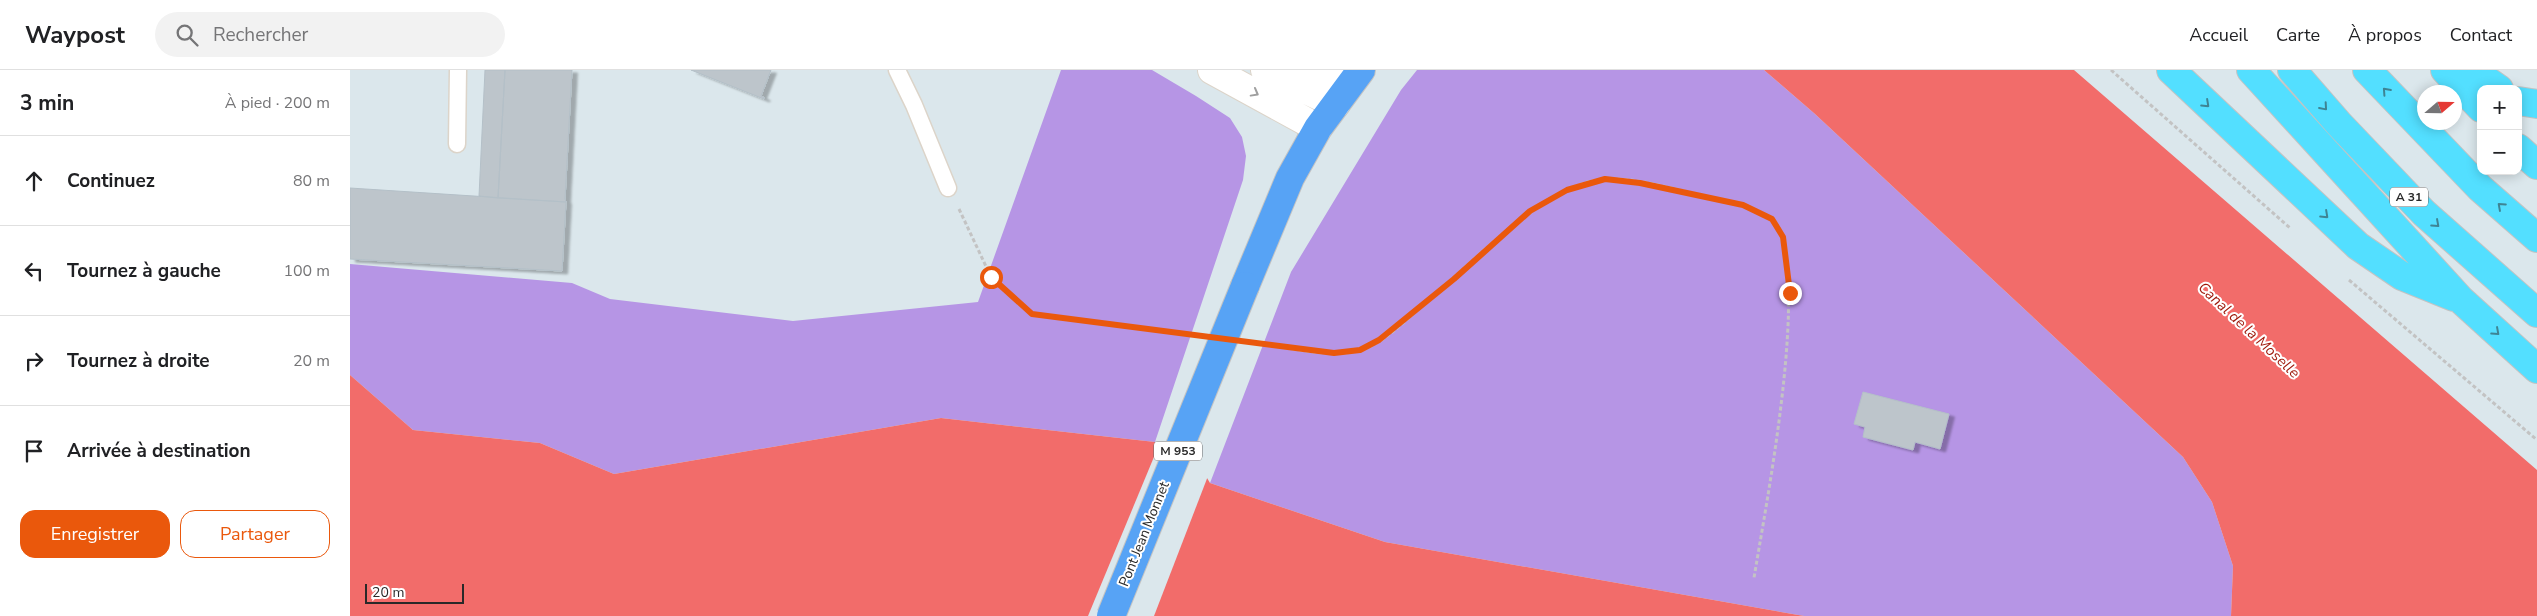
<!DOCTYPE html>
<html lang="fr">
<meta charset="utf-8">
<style>
body{margin:0;font-family:"Nunito Sans",sans-serif;background:#f2f2f2;color:#202124}
.controls{position:absolute;right:15px;top:15px;display:grid;overflow:hidden;border-radius:10px;box-shadow:0 2px 12px #0003}
.controls button{width:45px;height:45px;display:grid;place-items:center;padding:0;border:0;border-bottom:1px solid #e0e0e0;background:#fff;color:#202124;font:25px sans-serif}
.compass{position:absolute;left:2067px;top:15px;width:45px;height:45px;border-radius:50%;background:#fff;box-shadow:0 2px 12px #0003;rotate:70deg}
.scale{position:absolute;left:15px;bottom:12px;width:99px;box-sizing:border-box;padding-left:5px;border:2px solid #292929;border-top:0;font-size:14px;line-height:18px;white-space:nowrap;color:#292929;-webkit-text-stroke:4px #fff;paint-order:stroke}
.stop{position:absolute;width:15px;height:15px;margin:-11px;border:4px solid #ea580c;border-radius:50%;background:#fff}
.stop.end{background:#ea580c;border-color:#fff;box-shadow:0 1px 5px #0008}
.list{margin:0;padding:0;list-style:none}
h2{display:flex;justify-content:space-between;align-items:center;height:65px;margin:0;padding:0 20px;font-size:21px}
h2 small{font-size:16px;font-weight:400;color:#757577}
.list li{display:grid;grid-template-columns:32px 1fr auto;gap:15px;align-items:center;box-sizing:border-box;height:90px;padding:0 20px;border-top:1px solid #e0e0e0}
.list b{display:block;font-size:19px;white-space:nowrap}
.list em{font-size:16px;font-style:normal;color:#757577}
.actions{display:flex;gap:10px;padding:15px 20px}
.actions a{flex:1;padding:11px 0;border:1px solid #ea580c;border-radius:15px;text-align:center;font-size:18px;color:#ea580c}
.actions .main{background:#ea580c;color:#fff}
.icon{flex:none;width:28px;height:28px;fill:none;stroke:currentColor;stroke-width:2;stroke-linecap:round;stroke-linejoin:round}
.map{position:relative;flex:none;width:2187px;height:546px;overflow:hidden}
header{display:flex;align-items:center;gap:30px;box-sizing:border-box;height:70px;padding:0 25px;background:#fff;border-bottom:1px solid #e0e0e0}
header strong{font-size:24px}
nav{display:flex;gap:28px;margin-inline-start:auto;font-size:18px}
.search{width:350px;height:45px;background:#f2f2f2;display:flex;align-items:center;gap:12px;box-sizing:border-box;padding:0 18px;border-radius:28px;color:#757577;font-size:19px}
main{display:flex}
aside{flex:1;background:#fff}
.map>svg:first-child{display:block}
.green{fill:#b695e5}
.water{fill:#f26c6a}
.pier{fill:#dbe7ec}
.building{fill:#bdc5cb;stroke:#b4c0c8;filter:url(#shadow)}
.lines{fill:none;stroke-linecap:round;stroke-linejoin:round}
.lane-casing{stroke:#dcd4c9;stroke-width:19}
.street-casing{stroke:#dcd4c9;stroke-width:30}
.primary-casing{stroke:#c3c3c3;stroke-width:30}
.highway-casing{stroke:#c3c3c3;stroke-width:30}
.path{stroke:#c3c3c3;stroke-width:3;stroke-dasharray:4 2.5;stroke-linecap:butt}
.lane{stroke:#fff;stroke-width:16}
.street{stroke:#fff;stroke-width:28}
.primary{stroke:#57a3f5;stroke-width:28}
.highway{stroke:#53dfff;stroke-width:28}
.primary-bridge-casing{stroke:#c3c3c3;stroke-width:30;stroke-linecap:butt}
.primary-bridge{stroke:#57a3f5;stroke-width:28}
.oneway{stroke:#3e8494}
.oneway2{stroke:#9f9f9f}
.route{stroke:#ea580c;stroke-width:6}
.labels{text-anchor:middle;dominant-baseline:central;stroke-width:4;stroke-linejoin:round;paint-order:stroke}
.shield{fill:#fff;stroke:#696969;stroke-width:1}
.shield-label{font-size:12px;font-weight:bold;fill:#292929}
.street-label{font-size:14px;fill:#292929;stroke:#fff}
.water-label{font-size:15px;font-style:italic;fill:#9e1709;stroke:#fff}
</style>
<header>
<strong>Waypost</strong>
<div class="search"><svg class="icon" aria-label="search" viewBox="0 0 24 24"><circle cx="10" cy="10" r="6"/><path d="M15 15l6 6"/></svg>Rechercher</div>
<nav><a>Accueil</a><a>Carte</a><a>À propos</a><a>Contact</a></nav>
</header>
<main>
<aside>
<h2>3 min<small>À pied · 200 m</small></h2>
<ul class="list">
<li><svg class="icon" aria-label="ahead" viewBox="0 0 24 24"><path d="M12 20V5M6 11l6-6 6 6"/></svg><div><b>Continuez</b></div><em>80 m</em></li>
<li><svg class="icon" aria-label="left" viewBox="0 0 24 24"><path d="M17 20v-9H6M10 6l-5 5 5 5"/></svg><div><b>Tournez à gauche</b></div><em>100 m</em></li>
<li><svg class="icon" aria-label="right" viewBox="0 0 24 24"><path d="M7 20v-9h11M14 6l5 5-5 5"/></svg><div><b>Tournez à droite</b></div><em>20 m</em></li>
<li><svg class="icon" aria-label="arrive" viewBox="0 0 24 24"><path d="M6 21V4h12l-3 4 3 4H6"/></svg><div><b>Arrivée à destination</b></div></li>
</ul>
<div class="actions"><a class="main">Enregistrer</a><a>Partager</a></div>
</aside>
<div class="map">
<svg width="2187" height="546" viewBox="0 0 2187 546">
<defs>
<filter id="shadow"><feDropShadow dx="5.5" dy="3" stdDeviation="1" flood-color="#0004"/></filter>
</defs>
<rect width="100%" height="100%" fill="#dbe7ec"/>
<!-- green -->
<path class="green" d="M 711,0 L 802,0 L 846,26 L 880,48 L 892,67 L 896,86 L 893,110 L 805,372 L 591,348 L 264,404 L 190,373 L 63,360 L 0,305 L 0,194 L 222,213 L 260,229 L 443,251 L 628,232 Z
M 1067,0 L 1414,0 L 1465,44 L 1833,387 L 1862,432 L 1883,496 L 1881,546 L 1454,546 L 1035,472 L 860,413 L 941,202 L 1051,20 Z"/>
<!-- water -->
<path class="water" d="M 1414,0 L 1724,0 L 2187,400 L 2187,546 L 1881,546 L 1883,496 L 1862,432 L 1833,387 L 1465,44 Z
M 0,305 L 63,360 L 190,373 L 264,404 L 591,348 L 814,373 L 844,386 L 860,413 L 1035,472 L 1454,546 L 0,546 Z"/>
<!-- pier -->
<path class="pier" d="M 811,370 L 846,384 L 858,406 L 804,546 L 738,546 Z"/>
<!-- building -->
<path class="building" d="M 135,0 L 155,0 L 148,128 L 129,126 Z
M 155,0 L 222,0 L 215,129 L 216,132 L 148,128 Z
M 341,0 L 421,0 L 411,26 L 415,28 L 414,29 Z
M 0,118 L 216,132 L 212,201 L 0,189 Z
M 1513,322 L 1599,344 L 1590,379 L 1565,372 L 1563,380 L 1513,367 L 1515,357 L 1504,354 Z"/>
<g class="lines">
<defs>
<path id="lane" d="M 547,0 L 564,35 L 598,118
M 107,74 L 108,0"/>
<path id="street" d="M 862,0 L 968,58
M 915,0 L 986,34
M 945,13 L 976,6 L 986,0"/>
<path id="primary" d="M 895,216 L 940,108 L 968,58 L 1011,0"/>
<path id="highway" d="M 1821,0 L 2008,176 L 2052,206 L 2104,227
M 1901,0 L 2110,229 L 2187,299
M 1942,0 L 1989,54 L 2074,143 L 2187,243
M 2017,0 L 2130,118 L 2187,168
M 2095,0 L 2131,38
M 2122,0 L 2149,19
M 2168,31 L 2187,34
M 2168,78 L 2187,95"/>
</defs>
<!-- lane casing -->
<use href="#lane" class="lane-casing"/>
<!-- street casing -->
<use href="#street" class="street-casing"/>
<!-- primary casing -->
<use href="#primary" class="primary-casing"/>
<!-- highway casing -->
<use href="#highway" class="highway-casing"/>
<!-- path -->
<path class="path" d="M 1761,0 L 1940,158
M 609,139 L 641,207 L 682,244 L 841,265
M 1999,210 L 2187,370
M 904,273 C 937,277 975,288 1008,281 C 1032,275 1056,250 1074,234 C 1118,197 1197,112 1255,109 C 1286,107 1327,120 1358,127 C 1376,131 1412,137 1424,152 C 1462,204 1415,439 1404,508"/>
<!-- lane -->
<use href="#lane" class="lane"/>
<!-- street -->
<use href="#street" class="street"/>
<!-- primary -->
<use href="#primary" class="primary"/>
<!-- highway -->
<use href="#highway" class="highway"/>
<defs>
<path id="primary-bridge" d="M 761,546 L 895,216"/>
</defs>
<!-- primary-bridge casing -->
<use href="#primary-bridge" class="primary-bridge-casing"/>
<!-- primary-bridge -->
<use href="#primary-bridge" class="primary-bridge"/>
</g>
<!-- one-way arrows -->
<defs><path id="oneway-chevron" d="M-2-3.5L2.5 0L-2 3.5" fill="none" stroke-width="1.6" stroke-linecap="round" stroke-linejoin="round" transform="scale(1.25)"/></defs>
<g class="oneway">
<use href="#oneway-chevron" transform="translate(2036 21) rotate(-132)"/>
<use href="#oneway-chevron" transform="translate(1856 34) rotate(43)"/>
<use href="#oneway-chevron" transform="translate(1974 37) rotate(49)"/>
<use href="#oneway-chevron" transform="translate(2151 136) rotate(-138)"/>
<use href="#oneway-chevron" transform="translate(1975 145) rotate(43)"/>
<use href="#oneway-chevron" transform="translate(2086 154) rotate(42)"/>
<use href="#oneway-chevron" transform="translate(2146 262) rotate(42)"/>
</g>
<use class="oneway2" href="#oneway-chevron" transform="translate(905 23) rotate(29)"/>
<g class="lines">
<!-- route -->
<path class="route" d="M 641,207 L 682,244 L 984,283 L 1010,280 L 1029,270 L 1104,209 L 1180,141 L 1217,120 L 1255,109 L 1290,113 L 1393,135 L 1422,149 L 1433,167 L 1440,223"/>
</g>
<g class="labels">
<!-- shield labels -->
<g class="shield">
<rect x="2040" y="117.5" width="38" height="19" rx="4"/>
<rect x="804" y="371.5" width="48" height="19" rx="4"/>
</g>
<g class="shield-label">
<text x="2059" y="127">A 31</text>
<text x="828" y="381">M 953</text>
</g>
<!-- street labels -->
<g class="street-label">
<text transform="translate(794 464) rotate(-68)">Pont Jean Monnet</text>
</g>
<!-- water labels -->
<g class="water-label">
<text transform="translate(1899 260) rotate(43)">Canal de la Moselle</text>
</g>
</g>
</svg>
<div class="controls">
<button>+</button>
<button>−</button>
</div>
<svg class="compass" viewBox="-18 -18 36 36"><path d="M0-13l5 13h-10z" fill="#e53935"/><path d="M0 13l5-13h-10z" fill="#757577"/></svg>
<div class="scale">20 m</div>
<div class="stop" style="left:641px;top:207px"></div>
<div class="stop end" style="left:1440px;top:223px"></div>
</div>
</main>
